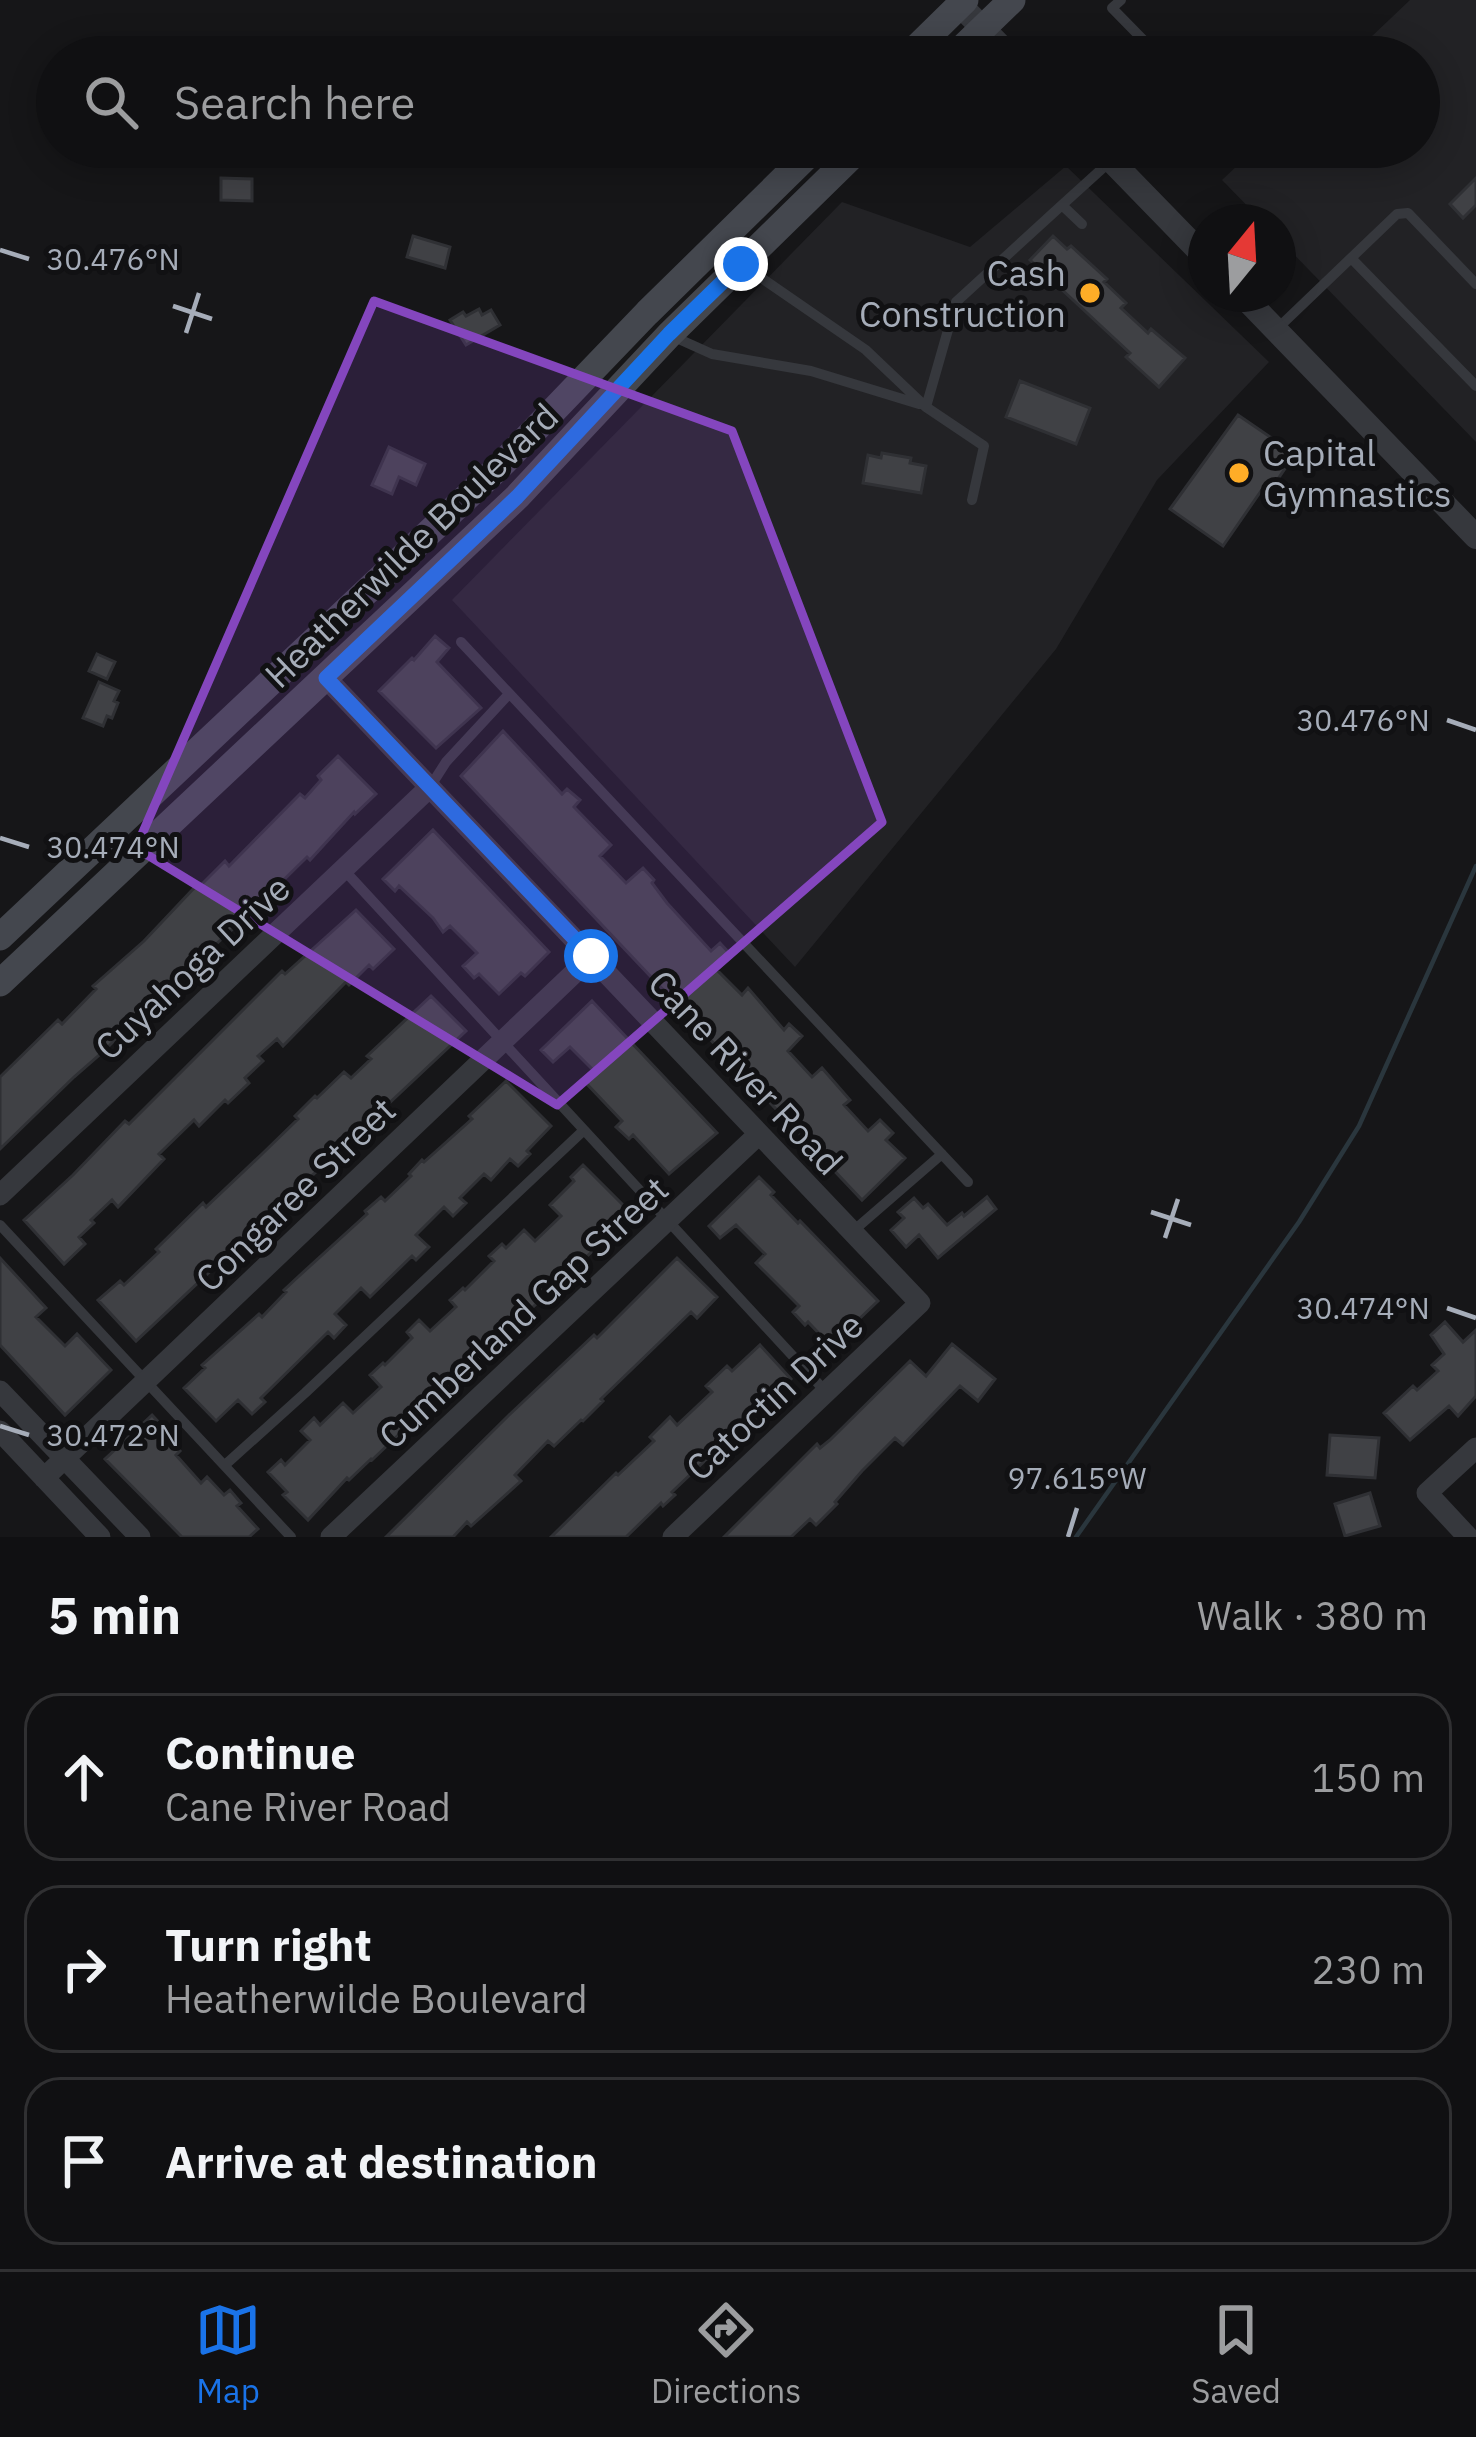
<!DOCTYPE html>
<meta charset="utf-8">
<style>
body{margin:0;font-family:"IBM Plex Sans",sans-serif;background:#1e1e20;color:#f1f3f6}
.compass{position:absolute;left:1188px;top:204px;width:108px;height:108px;border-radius:50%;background:#101012;box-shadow:0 6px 30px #0003;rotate:18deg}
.stop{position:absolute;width:36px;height:36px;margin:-27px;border:9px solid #1a73e8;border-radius:50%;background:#fff}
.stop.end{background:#1a73e8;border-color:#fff;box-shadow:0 3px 12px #0008}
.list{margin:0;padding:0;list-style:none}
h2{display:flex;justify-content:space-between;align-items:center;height:156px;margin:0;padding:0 48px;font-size:51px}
h2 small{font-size:39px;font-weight:400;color:#9c9d9f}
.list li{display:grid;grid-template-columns:78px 1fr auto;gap:36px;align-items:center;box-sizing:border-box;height:168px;margin:0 24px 24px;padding:0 24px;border:3px solid #303032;border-radius:36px}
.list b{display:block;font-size:45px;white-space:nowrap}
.list p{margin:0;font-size:39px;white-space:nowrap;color:#9c9d9f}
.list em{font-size:39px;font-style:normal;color:#9c9d9f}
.icon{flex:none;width:66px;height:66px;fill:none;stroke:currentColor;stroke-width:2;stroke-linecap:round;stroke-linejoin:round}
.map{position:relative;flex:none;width:1476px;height:1537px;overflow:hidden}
.search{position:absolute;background:#101012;box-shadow:0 6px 30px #0003;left:36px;right:36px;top:36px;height:132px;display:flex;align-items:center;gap:30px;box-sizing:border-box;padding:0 42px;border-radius:66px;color:#9c9d9f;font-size:45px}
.sheet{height:732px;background:#101012}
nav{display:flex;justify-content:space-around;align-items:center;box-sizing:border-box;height:168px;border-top:3px solid #303032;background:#101012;font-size:33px;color:#9c9d9f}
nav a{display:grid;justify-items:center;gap:6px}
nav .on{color:#1a73e8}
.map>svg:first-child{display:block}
.built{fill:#222225}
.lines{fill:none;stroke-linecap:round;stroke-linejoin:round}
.stream{stroke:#2a363d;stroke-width:4.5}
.building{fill:#404145;stroke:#2f3034;stroke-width:3}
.service{stroke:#36383d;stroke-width:10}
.minor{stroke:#36383d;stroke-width:21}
.tertiary{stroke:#36383d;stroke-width:24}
.secondary{stroke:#44474e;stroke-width:27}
.route{stroke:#1a73e8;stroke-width:15}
.marked{fill:#8446be;fill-opacity:0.2;stroke:#8446be;stroke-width:9;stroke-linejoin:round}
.ticks{fill:none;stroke:#a6adb9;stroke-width:4.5}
.poi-dot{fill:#ffad27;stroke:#111113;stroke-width:4.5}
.labels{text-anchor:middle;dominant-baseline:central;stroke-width:10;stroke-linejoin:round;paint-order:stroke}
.poi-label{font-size:36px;fill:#a6adb9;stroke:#111113;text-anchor:end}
.street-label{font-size:36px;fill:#a6adb9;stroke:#111113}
.ticks-label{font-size:30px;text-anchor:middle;fill:#a6adb9;stroke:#111113;stroke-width:10;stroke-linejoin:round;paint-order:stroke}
</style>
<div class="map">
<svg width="1476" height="1537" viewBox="0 0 1476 1537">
<rect width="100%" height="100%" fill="#161618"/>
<!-- built -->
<path class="built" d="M 1410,0 L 1476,0 L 1476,442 L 1278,238 L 1278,222 L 1263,222 L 1222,180 L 1257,147 L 1419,147 L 1419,57 L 1350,57 Z
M 1066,166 L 1269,362 L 1157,480 L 1056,649 L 795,967 L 452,600 L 842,202 L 970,247 Z"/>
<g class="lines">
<!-- stream -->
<path class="stream" d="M 1076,1537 L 1299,1222 L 1359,1126 L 1476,866"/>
</g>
<!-- building -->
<path class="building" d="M 221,178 L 252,179 L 252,201 L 221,200 Z
M 1476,178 L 1476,205 L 1463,218 L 1450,204 Z
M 413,236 L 450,247 L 445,268 L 407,257 Z
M 1053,236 L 1067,249 L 1071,246 L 1107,279 L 1104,282 L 1126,303 L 1121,308 L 1148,333 L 1151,329 L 1185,358 L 1159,387 L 1126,357 L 1130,353 L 1030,260 Z
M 479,309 L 482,315 L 491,310 L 500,325 L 466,345 L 450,320 L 463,312 L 466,316 Z
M 1020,381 L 1090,408 L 1076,444 L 1006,417 Z
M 1238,415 L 1295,454 L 1267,495 L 1261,491 L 1223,546 L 1170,509 Z
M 389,447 L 425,464 L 416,485 L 399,477 L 392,494 L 372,485 Z
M 882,453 L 911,458 L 910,463 L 926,466 L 921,493 L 863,483 L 868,455 L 881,458 Z
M 435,636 L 449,648 L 437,662 L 481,708 L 436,748 L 379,691 L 412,658 L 414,660 Z
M 97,654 L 115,662 L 107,679 L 89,671 Z
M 99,682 L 119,691 L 114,701 L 118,703 L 112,718 L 107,716 L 103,726 L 83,718 Z
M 503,731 L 562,794 L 567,789 L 580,800 L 574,807 L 611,845 L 600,856 L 626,883 L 643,868 L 654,880 L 652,883 L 667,903 L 711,951 L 720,943 L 732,956 L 717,970 L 742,995 L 748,988 L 784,1030 L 789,1024 L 802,1036 L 788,1051 L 812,1077 L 822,1068 L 850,1100 L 844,1105 L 868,1131 L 880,1120 L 893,1133 L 886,1140 L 905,1158 L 862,1200 L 461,776 Z
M 338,756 L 376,794 L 355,814 L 354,812 L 310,860 L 307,857 L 243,920 L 215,945 L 213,944 L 187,971 L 185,969 L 104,1051 L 74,1077 L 0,1149 L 0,1077 L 58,1020 L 62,1024 L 96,989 L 93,986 L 144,941 L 196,886 L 198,888 L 225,861 L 229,866 L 300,794 L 305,798 L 321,780 L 318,776 Z
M 433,830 L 549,952 L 525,976 L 521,973 L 499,994 L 479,974 L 474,978 L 463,966 L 477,953 L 450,926 L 443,932 L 433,918 L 399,886 L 395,891 L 383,879 Z
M 356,910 L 394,949 L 373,969 L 369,965 L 349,985 L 346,982 L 283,1046 L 277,1039 L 258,1056 L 263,1061 L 245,1078 L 249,1083 L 228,1103 L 225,1100 L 199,1126 L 194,1120 L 159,1154 L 164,1159 L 118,1207 L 112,1200 L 91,1220 L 94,1223 L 79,1237 L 85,1244 L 64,1264 L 24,1220 L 73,1175 L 125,1121 L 129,1124 L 282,971 L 285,974 Z
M 431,996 L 466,1031 L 136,1341 L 98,1300 L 120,1281 L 124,1285 L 159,1252 L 156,1249 L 203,1203 L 206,1207 L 262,1154 L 298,1119 L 295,1116 L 315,1096 L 317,1098 L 344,1072 L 351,1078 L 371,1059 L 367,1056 Z
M 592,1001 L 717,1133 L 669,1174 L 633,1135 L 629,1139 L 616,1127 L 622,1121 L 585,1082 L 595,1072 L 570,1047 L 553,1062 L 541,1050 Z
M 506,1081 L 551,1126 L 527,1151 L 530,1154 L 518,1166 L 510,1159 L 491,1180 L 484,1174 L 460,1198 L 466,1203 L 453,1216 L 444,1207 L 416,1235 L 429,1247 L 416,1260 L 412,1256 L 370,1297 L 361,1288 L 335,1314 L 346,1325 L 334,1338 L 328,1332 L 261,1398 L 265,1402 L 252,1414 L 238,1400 L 216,1421 L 184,1388 L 205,1368 L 202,1365 L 259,1314 L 262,1317 L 286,1292 L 284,1290 L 299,1276 L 367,1214 L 365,1211 L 381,1197 L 385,1201 L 411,1176 L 409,1174 L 422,1160 L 424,1162 L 472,1119 L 469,1116 Z
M 583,1165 L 632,1214 L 467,1369 L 435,1404 L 433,1402 L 372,1460 L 371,1459 L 349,1480 L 347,1478 L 308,1520 L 283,1495 L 287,1492 L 268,1472 L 281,1460 L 285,1465 L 310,1440 L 301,1431 L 314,1418 L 320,1425 L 343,1403 L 353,1413 L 381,1387 L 370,1375 L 383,1363 L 385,1365 L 412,1338 L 407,1332 L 419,1320 L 430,1331 L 456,1307 L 450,1300 L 463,1288 L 465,1290 L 494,1261 L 489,1256 L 502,1244 L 506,1248 L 524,1230 L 535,1241 L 561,1216 L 550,1205 L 574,1181 L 571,1177 Z
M 759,1177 L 774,1192 L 771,1195 L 798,1223 L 800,1221 L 878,1301 L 831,1346 L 808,1322 L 805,1325 L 793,1312 L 799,1306 L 756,1263 L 765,1254 L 736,1225 L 720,1238 L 709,1226 Z
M 987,1197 L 996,1209 L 938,1258 L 919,1235 L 906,1247 L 891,1230 L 904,1218 L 898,1212 L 914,1198 L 923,1208 L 928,1204 L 947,1225 L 962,1213 L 964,1216 Z
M 0,1258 L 46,1308 L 36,1317 L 65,1346 L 77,1334 L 111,1370 L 65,1415 L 0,1345 Z
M 677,1258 L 717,1297 L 697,1318 L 691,1312 L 601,1399 L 603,1401 L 583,1421 L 581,1420 L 554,1446 L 548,1441 L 515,1475 L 521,1481 L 471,1526 L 467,1522 L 453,1537 L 386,1537 L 508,1416 L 594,1335 L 597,1338 Z
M 1445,1322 L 1463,1342 L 1476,1330 L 1476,1396 L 1458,1416 L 1449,1406 L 1410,1440 L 1384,1413 L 1413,1386 L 1417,1390 L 1438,1371 L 1432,1365 L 1444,1354 L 1431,1335 Z
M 952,1344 L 995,1379 L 978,1401 L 960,1386 L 903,1445 L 895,1438 L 862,1471 L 835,1502 L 837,1504 L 816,1525 L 810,1519 L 791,1537 L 724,1537 L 817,1444 L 820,1448 L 830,1440 L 910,1361 L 926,1376 Z
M 760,1345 L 791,1379 L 672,1492 L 675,1495 L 663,1506 L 661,1503 L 626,1537 L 551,1537 L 616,1473 L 618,1475 L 654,1441 L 650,1437 L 670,1417 L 677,1425 L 712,1392 L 706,1386 L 727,1366 L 732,1371 Z
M 152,1415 L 165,1429 L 162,1432 L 180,1451 L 176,1455 L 201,1483 L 207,1477 L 224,1495 L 230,1490 L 241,1503 L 237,1506 L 258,1529 L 249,1537 L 182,1537 L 105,1459 Z
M 1330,1435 L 1379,1438 L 1375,1478 L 1327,1475 Z
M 1370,1493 L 1380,1526 L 1345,1536 L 1335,1504 Z"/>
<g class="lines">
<!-- service -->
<path class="service" d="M 1121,0 L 1112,8 L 1160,57
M 1062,205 L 1126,147
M 1351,258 L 1476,386
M 744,266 L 866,350 L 926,407 L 984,446 L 972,500
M 1278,328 L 1397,214 L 1408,213 L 1476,284
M 672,336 L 712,354 L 811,371 L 919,404
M 926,407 L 956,302 L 1062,205 L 1082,224
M 461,642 L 968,1182
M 430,787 L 446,762 L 509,694
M 344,870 L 826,1392
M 0,1225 L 291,1537
M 852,1232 L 942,1154
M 225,1465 L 305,1393 L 584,1130"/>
<!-- minor -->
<path class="minor" d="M 326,678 L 920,1303 L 673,1537
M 0,1195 L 430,787
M 0,1391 L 140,1537
M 0,1431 L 100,1537
M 44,1478 L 591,957
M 331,1537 L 759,1134
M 1468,1537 L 1427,1493 L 1476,1448"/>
<!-- tertiary -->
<path class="tertiary" d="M 960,5 L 1011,57
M 1098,147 L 1206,258
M 1241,294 L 1476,537"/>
<!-- secondary -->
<path class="secondary" d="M 907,57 L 965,0
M 953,57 L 1012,0
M 0,937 L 504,462 L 647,313 L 816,147
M 0,983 L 517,497 L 669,335 L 861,147"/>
</g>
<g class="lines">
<!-- route -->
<path class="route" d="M 591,956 L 326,678 L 517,497 L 669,334 L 741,264"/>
</g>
<!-- marked area -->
<path class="marked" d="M 374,301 L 732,431 L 882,822 L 557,1105 L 136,848 Z"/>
<!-- ticks -->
<path class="ticks" d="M 0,250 L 29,259M 173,306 L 212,319M 186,333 L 199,293M 1447,720 L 1476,730M 0,838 L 29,847M 1151,1212 L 1191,1225M 1165,1238 L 1178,1199M 1447,1308 L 1476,1318M 0,1426 L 29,1435M 1068,1537 L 1077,1508"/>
<!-- markers -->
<g class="poi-dot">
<circle cx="1090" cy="293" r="12"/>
<circle cx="1239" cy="473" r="12"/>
</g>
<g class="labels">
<!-- poi labels -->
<g class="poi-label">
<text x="1066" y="272">Cash<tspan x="1066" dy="41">Construction</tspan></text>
<text x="1263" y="452" text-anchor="start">Capital<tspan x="1263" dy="41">Gymnastics</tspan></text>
</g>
<!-- street labels -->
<g class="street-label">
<text transform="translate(411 545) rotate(-44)">Heatherwilde Boulevard</text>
<text transform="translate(192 967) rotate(-43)">Cuyahoga Drive</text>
<text transform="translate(746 1072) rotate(47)">Cane River Road</text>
<text transform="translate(295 1194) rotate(-44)">Congaree Street</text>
<text transform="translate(523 1312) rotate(-43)">Cumberland Gap Street</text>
<text transform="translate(774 1396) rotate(-43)">Catoctin Drive</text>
</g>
</g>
<g class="ticks-label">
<text x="113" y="270">30.476°N</text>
<text x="1363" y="731">30.476°N</text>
<text x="113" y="858">30.474°N</text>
<text x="1363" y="1319">30.474°N</text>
<text x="113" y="1446">30.472°N</text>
<text x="1077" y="1489">97.615°W</text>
</g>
</svg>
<svg class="compass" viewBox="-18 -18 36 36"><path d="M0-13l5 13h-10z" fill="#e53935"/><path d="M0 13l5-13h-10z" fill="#9c9d9f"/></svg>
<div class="stop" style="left:591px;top:956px"></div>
<div class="stop end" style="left:741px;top:264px"></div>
<div class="search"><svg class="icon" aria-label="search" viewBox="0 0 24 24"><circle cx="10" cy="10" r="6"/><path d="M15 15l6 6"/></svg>Search here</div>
</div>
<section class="sheet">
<h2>5 min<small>Walk · 380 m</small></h2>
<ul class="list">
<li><svg class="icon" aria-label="ahead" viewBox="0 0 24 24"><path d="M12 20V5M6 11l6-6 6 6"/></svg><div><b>Continue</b><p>Cane River Road</p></div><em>150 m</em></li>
<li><svg class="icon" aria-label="right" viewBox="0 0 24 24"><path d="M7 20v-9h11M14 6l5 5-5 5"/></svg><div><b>Turn right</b><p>Heatherwilde Boulevard</p></div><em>230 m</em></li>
<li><svg class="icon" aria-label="arrive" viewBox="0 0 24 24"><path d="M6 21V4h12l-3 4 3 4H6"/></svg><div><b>Arrive at destination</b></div></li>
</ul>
</section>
<nav>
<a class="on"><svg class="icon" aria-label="map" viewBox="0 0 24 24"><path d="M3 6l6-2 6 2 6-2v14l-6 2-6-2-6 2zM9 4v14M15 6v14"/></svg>Map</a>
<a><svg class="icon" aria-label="directions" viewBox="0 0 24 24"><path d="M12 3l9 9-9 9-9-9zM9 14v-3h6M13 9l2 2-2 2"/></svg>Directions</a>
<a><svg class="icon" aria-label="saved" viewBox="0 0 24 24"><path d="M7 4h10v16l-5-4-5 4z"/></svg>Saved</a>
</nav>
